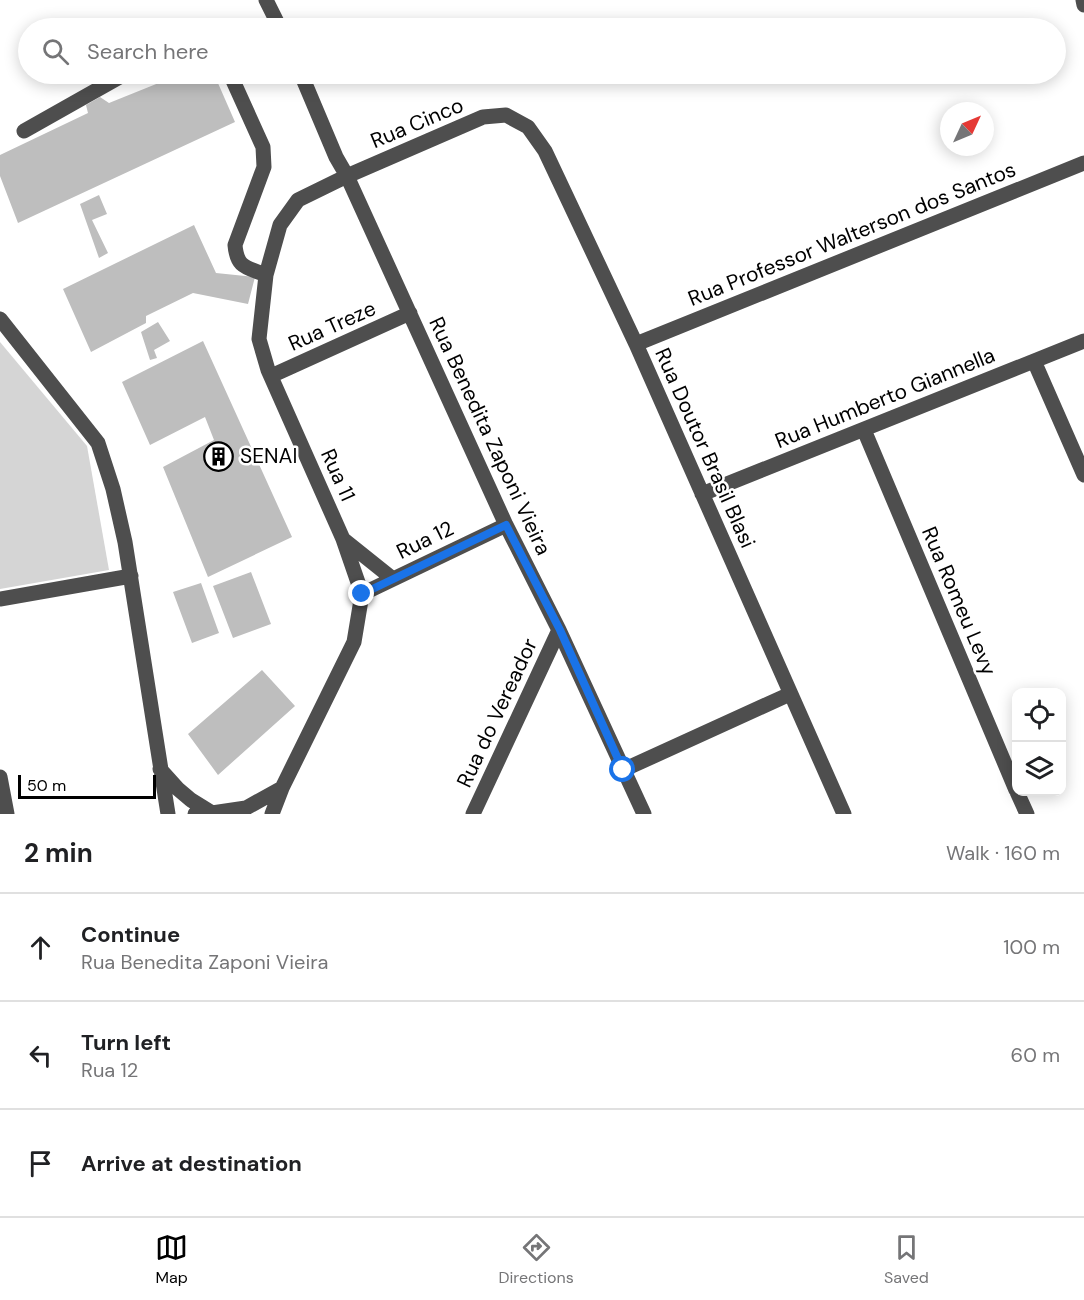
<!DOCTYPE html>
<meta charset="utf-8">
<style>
body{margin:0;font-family:"DM Sans",sans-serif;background:#f6f6f6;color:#202124}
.controls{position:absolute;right:18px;bottom:18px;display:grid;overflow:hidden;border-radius:12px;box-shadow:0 3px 15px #0003}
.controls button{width:54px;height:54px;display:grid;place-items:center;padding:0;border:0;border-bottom:2px solid #e0e0e0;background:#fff;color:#202124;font:30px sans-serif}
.compass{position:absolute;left:940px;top:102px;width:54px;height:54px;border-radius:50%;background:#fff;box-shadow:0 3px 15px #0003;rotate:46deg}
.scale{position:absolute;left:18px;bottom:15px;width:138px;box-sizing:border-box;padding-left:6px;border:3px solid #000;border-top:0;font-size:16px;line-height:21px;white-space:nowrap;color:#000;-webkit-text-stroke:4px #fff;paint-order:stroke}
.stop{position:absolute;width:18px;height:18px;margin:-14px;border:4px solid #1a73e8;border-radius:50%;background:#fff}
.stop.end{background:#1a73e8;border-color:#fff;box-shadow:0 2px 6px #0008}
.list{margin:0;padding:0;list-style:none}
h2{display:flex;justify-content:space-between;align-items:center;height:78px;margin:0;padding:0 24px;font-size:26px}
h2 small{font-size:20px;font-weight:400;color:#757577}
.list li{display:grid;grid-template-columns:39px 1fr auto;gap:18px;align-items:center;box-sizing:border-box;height:108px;padding:0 24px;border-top:2px solid #e0e0e0}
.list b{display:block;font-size:22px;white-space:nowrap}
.list p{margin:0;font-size:20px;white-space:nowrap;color:#757577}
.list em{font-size:20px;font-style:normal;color:#757577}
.icon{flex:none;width:33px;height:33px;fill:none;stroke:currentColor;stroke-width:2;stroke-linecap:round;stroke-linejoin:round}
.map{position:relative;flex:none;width:1084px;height:814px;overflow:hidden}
.search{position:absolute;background:#fff;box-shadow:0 3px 15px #0003;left:18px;right:18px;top:18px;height:66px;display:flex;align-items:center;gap:15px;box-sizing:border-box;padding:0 21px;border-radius:33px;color:#757577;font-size:22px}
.sheet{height:402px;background:#fff}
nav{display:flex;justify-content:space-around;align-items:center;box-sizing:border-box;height:84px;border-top:2px solid #e0e0e0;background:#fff;font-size:16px;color:#757577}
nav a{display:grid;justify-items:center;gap:3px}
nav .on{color:#000}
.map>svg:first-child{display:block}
.green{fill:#d5d5d5}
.building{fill:#bebebe}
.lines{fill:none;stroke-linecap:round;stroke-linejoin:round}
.minor{stroke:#4e4e4e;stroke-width:15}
.route{stroke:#1a73e8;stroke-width:8}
.labels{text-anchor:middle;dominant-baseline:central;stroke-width:5;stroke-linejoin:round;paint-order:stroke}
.street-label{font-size:21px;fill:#000;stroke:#fff}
.poi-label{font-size:21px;fill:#000;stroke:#fff;text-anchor:start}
</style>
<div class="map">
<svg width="1084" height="814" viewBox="0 0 1084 814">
<rect width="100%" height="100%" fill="#fff"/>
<!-- green -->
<path class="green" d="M 0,342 L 87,446 L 109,570 L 0,589 Z"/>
<!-- building -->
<path class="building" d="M 181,74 L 214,74 L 235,122 L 18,223 L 0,176 L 0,155 L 88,113 L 86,105 L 100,97 L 109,103 Z
M 99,195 L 107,214 L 92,220 L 108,253 L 99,258 L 80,204 Z
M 194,225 L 216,273 L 255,277 L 248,304 L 193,293 L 146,316 L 146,323 L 91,352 L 63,289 Z
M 158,322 L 170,341 L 154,350 L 157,358 L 150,360 L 141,332 Z
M 203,341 L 292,537 L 208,577 L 163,467 L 214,440 L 205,417 L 150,445 L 122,382 Z
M 251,572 L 271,624 L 233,638 L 213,586 Z
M 201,583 L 219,633 L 192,643 L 173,592 Z
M 262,670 L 295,706 L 218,775 L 188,734 Z"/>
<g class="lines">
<!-- minor -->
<path class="minor" d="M 266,0 L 280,28
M 1083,0 L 1084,5
M 230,74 L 263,147 L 264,167 L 235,245 C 237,268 246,267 266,275
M 301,74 L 336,157 L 347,176 L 506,525 L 559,630 L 644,814
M 24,131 L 125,74
M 0,319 L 98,443 L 113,489 L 125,542 L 168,814
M 636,344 L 1084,163
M 1034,361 L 1084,475
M 271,376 L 410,313
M 864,430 L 1016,790
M 702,494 L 1084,341
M 343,539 L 393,579
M 362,594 L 506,525
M 0,599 L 131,576
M 160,769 L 178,789 L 191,800 L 212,813
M 623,770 L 790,694
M 0,777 L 7,814
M 1017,792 L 1027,814
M 195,814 L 212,813 L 246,808 L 282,788
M 272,814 L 282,788 L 354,642 L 362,594 L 343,539 L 268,370 L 259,339 L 266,275 L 280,225 L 298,200 L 347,176 L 483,117 L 506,115 L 528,127 L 545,151 L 636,344 L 844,814
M 473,814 L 559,630"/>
</g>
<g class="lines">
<!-- route -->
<path class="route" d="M 362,594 L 506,525 L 560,630 L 623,770"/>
</g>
<!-- icons -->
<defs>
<symbol id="building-ring" viewBox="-11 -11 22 22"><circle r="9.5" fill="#fff" stroke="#000" stroke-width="1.5"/><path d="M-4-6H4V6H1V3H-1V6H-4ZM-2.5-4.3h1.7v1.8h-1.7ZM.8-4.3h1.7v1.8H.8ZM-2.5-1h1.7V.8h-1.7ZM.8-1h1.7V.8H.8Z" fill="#000"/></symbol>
</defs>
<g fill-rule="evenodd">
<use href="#building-ring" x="202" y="440" width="33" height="33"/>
</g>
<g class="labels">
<!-- street labels -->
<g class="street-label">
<text transform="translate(417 123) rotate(-23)">Rua Cinco</text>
<text transform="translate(852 234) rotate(-22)">Rua Professor Walterson dos Santos</text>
<text transform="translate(332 326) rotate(-24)">Rua Treze</text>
<text transform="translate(885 398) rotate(-22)">Rua Humberto Giannella</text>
<text transform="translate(490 436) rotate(65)">Rua Benedita Zaponi Vieira</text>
<text transform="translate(705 448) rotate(66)">Rua Doutor Brasil Blasi</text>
<text transform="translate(338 475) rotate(66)">Rua 11</text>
<text transform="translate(425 540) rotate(-26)">Rua 12</text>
<text transform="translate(959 601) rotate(67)">Rua Romeu Levy</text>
<text transform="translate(497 713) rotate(-65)">Rua do Vereador</text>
</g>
<!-- poi labels -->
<g class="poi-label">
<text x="240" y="456">SENAI</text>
</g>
</g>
</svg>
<div class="controls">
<button><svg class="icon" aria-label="locate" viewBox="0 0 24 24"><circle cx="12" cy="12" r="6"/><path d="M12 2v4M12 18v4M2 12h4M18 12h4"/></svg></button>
<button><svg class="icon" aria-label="layers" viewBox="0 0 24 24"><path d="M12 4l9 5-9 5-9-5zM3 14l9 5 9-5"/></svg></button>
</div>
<svg class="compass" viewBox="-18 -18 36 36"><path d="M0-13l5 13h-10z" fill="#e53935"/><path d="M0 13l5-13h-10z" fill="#757577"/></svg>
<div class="scale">50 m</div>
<div class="stop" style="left:623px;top:770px"></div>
<div class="stop end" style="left:362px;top:594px"></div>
<div class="search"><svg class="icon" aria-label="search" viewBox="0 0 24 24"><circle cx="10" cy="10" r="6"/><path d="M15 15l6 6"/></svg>Search here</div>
</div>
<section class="sheet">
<h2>2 min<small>Walk · 160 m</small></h2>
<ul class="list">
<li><svg class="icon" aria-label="ahead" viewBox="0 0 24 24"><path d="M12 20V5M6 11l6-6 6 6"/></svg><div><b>Continue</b><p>Rua Benedita Zaponi Vieira</p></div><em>100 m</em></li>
<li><svg class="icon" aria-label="left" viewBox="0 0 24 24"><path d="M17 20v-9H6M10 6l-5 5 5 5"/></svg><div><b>Turn left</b><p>Rua 12</p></div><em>60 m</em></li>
<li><svg class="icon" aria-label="arrive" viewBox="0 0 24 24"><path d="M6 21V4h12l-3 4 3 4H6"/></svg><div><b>Arrive at destination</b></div></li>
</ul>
</section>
<nav>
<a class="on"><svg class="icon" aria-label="map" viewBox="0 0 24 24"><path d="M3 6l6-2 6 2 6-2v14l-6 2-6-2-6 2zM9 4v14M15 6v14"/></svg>Map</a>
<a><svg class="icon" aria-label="directions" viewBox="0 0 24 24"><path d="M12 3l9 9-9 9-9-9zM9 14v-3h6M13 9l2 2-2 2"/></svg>Directions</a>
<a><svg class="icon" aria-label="saved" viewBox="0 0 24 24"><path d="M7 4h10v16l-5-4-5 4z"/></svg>Saved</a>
</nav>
